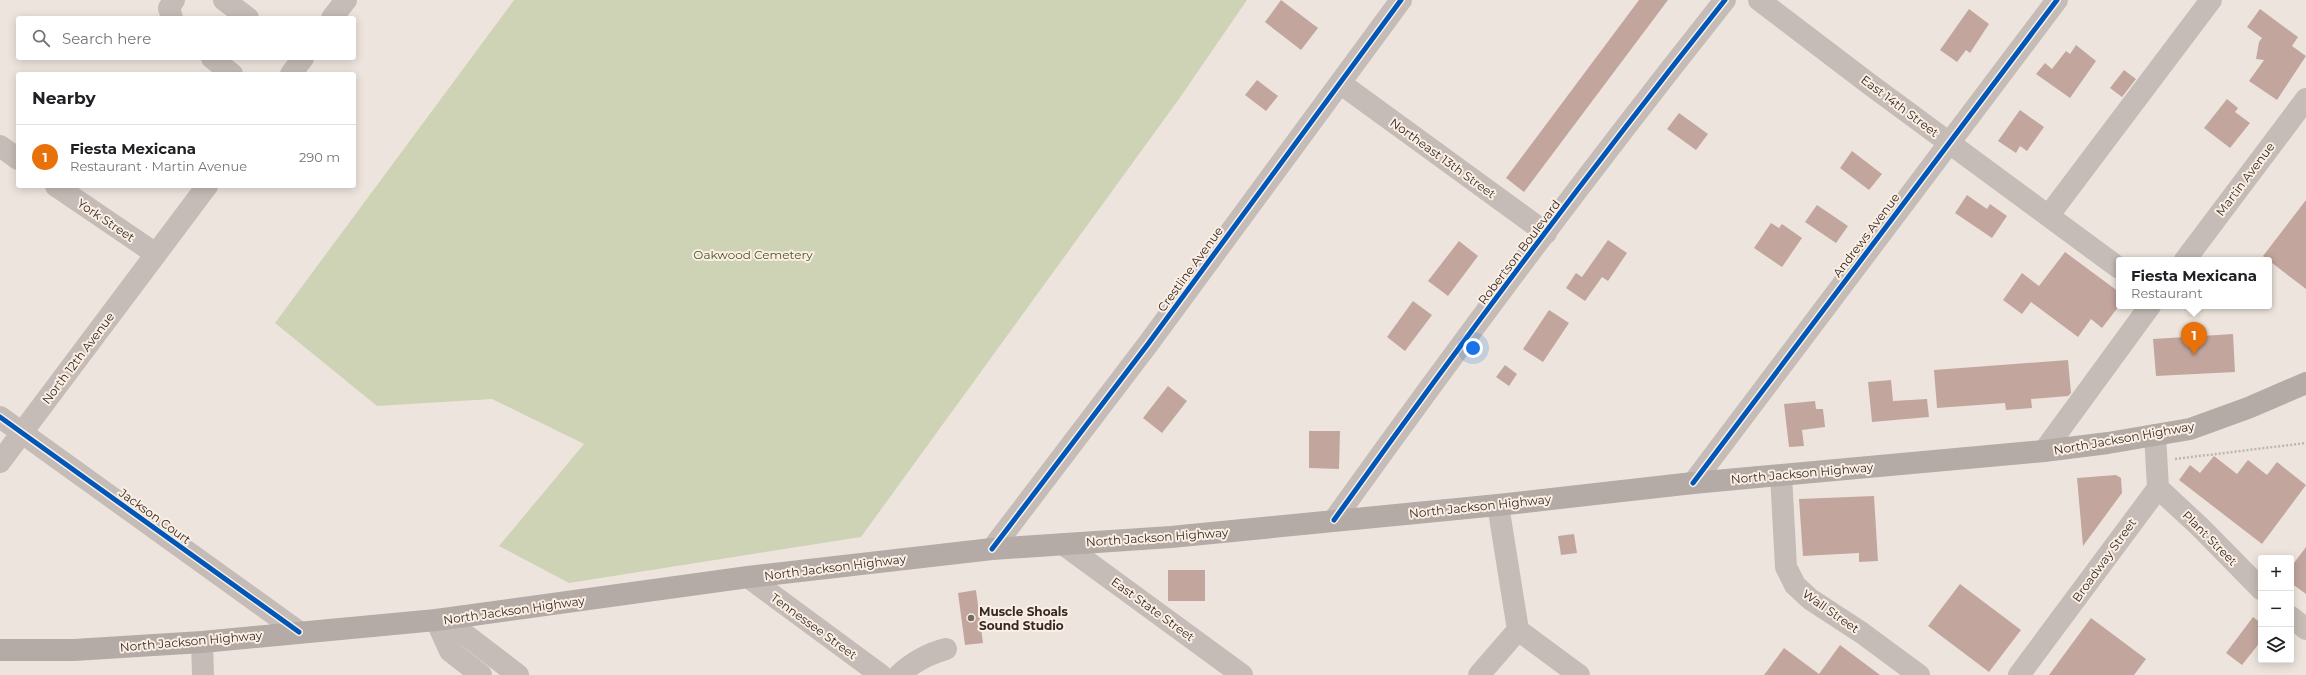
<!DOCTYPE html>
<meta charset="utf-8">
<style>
body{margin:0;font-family:Montserrat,sans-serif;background:#f2f2f2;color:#202124}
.controls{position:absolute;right:12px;bottom:12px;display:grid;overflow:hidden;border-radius:4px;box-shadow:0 2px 10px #0003}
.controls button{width:36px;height:36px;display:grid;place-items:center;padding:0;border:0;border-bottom:1px solid #e0e0e0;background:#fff;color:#202124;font:20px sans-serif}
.you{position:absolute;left:1473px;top:348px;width:14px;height:14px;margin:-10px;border:3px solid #fff;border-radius:50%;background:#1a73e8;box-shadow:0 0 0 6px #1a73e833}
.badge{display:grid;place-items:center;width:26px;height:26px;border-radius:50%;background:#7c3aed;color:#fff;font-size:13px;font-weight:700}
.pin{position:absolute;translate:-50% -33px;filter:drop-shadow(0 1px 2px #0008)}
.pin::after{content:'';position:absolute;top:21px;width:14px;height:12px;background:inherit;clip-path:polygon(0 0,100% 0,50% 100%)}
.popup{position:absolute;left:2116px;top:257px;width:156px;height:52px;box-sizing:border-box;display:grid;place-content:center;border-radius:4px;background:#fff;filter:drop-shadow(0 1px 3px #0005);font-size:13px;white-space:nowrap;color:#757577}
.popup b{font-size:15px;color:#202124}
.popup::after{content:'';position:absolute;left:50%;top:100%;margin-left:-8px;border:8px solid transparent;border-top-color:#fff}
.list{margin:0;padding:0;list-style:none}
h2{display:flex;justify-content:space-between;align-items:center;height:52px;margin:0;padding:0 16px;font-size:17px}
h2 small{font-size:13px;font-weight:400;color:#757577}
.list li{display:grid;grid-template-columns:26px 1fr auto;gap:12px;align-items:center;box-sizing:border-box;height:64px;padding:0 16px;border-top:1px solid #e0e0e0}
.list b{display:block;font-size:15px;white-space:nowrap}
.list p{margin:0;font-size:13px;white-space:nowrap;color:#757577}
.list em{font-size:13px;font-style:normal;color:#757577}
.icon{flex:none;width:22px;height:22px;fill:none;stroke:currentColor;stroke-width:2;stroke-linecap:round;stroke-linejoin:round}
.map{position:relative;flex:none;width:2306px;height:675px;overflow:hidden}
.search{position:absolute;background:#fff;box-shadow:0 2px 10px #0003;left:16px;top:16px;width:340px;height:44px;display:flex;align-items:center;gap:10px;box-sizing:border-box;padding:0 14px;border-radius:4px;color:#757577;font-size:15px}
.panel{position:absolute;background:#fff;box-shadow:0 2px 10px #0003;left:16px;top:72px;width:340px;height:116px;border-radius:4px}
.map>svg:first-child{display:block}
.green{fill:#cfd3b5}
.building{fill:#c2a69d}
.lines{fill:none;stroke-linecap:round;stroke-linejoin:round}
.path{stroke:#beb5af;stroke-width:2.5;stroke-dasharray:2 2;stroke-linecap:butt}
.minor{stroke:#c5bcb7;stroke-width:22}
.major{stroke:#b4aba6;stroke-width:22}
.cycleway-casing{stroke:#fbeee3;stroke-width:8}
.cycleway{stroke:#0057b8;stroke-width:5}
.poi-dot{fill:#766b65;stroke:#fbeee3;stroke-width:1.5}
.labels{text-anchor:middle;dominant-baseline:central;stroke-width:4;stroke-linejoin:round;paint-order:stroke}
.street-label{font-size:12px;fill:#362925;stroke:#fbeee3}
.park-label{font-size:12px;fill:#485726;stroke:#fbeee3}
.poi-label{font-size:12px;font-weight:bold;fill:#362925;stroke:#fbeee3;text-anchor:start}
</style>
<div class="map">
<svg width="2306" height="675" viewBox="0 0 2306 675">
<rect width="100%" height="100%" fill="#ede5dd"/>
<!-- green -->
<path class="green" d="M 514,0 L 1247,0 L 1179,99 L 861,537 L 569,583 L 499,546 L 584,444 L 492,399 L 377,406 L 275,323 Z"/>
<!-- building -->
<path class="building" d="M 1281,0 L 1318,28 L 1301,50 L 1265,22 Z
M 1639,0 L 1668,0 L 1524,192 L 1506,178 Z
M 1969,9 L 1989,24 L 1970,53 L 1966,50 L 1957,62 L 1940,50 Z
M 2260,9 L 2298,37 L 2292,46 L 2306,56 L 2277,100 L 2249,81 L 2264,60 L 2256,59 L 2259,42 L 2262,38 L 2247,27 Z
M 2076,45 L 2096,61 L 2070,98 L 2036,74 L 2045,63 L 2052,69 L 2066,51 L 2070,54 Z
M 2124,70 L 2136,79 L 2122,97 L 2110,88 Z
M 1257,80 L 1278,96 L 1266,111 L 1245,95 Z
M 2227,99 L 2238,108 L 2235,112 L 2250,123 L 2230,148 L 2204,128 Z
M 2020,110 L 2044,127 L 2027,151 L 2020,146 L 2016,153 L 1998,141 Z
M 1679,113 L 1708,134 L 1696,150 L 1667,129 Z
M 1852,151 L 1882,174 L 1869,190 L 1840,168 Z
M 1967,195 L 1987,209 L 1990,204 L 2007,216 L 1992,238 L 1955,213 Z
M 2306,200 L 2306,289 L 2263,256 Z
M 1817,205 L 1848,226 L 1836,243 L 1805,222 Z
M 1771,223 L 1779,228 L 1782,224 L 1802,238 L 1782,267 L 1754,248 Z
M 1608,240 L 1627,253 L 1608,281 L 1602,277 L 1585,301 L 1566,288 L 1576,273 L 1582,277 Z
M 1459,241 L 1478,256 L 1448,296 L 1428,281 Z
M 2065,252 L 2119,292 L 2119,306 L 2102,328 L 2091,319 L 2078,337 L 2031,302 L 2022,314 L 2003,300 L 2022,273 L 2039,286 Z
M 1413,301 L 1432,315 L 1405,351 L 1387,337 Z
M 1549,310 L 1569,323 L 1543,362 L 1523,349 Z
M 2233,334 L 2235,372 L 2156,376 L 2153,339 Z
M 2068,360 L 2071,393 L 2068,396 L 2031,399 L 2032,408 L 2006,410 L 2005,403 L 1937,408 L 1934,370 Z
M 1505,365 L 1517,374 L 1509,386 L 1496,377 Z
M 1891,380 L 1893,401 L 1927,399 L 1929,417 L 1872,422 L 1868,382 Z
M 1168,386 L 1187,401 L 1162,433 L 1143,418 Z
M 1815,401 L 1816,409 L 1823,409 L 1825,427 L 1802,430 L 1804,446 L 1789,447 L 1784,404 Z
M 1309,431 L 1340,431 L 1339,469 L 1309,468 Z
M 2214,456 L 2237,474 L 2248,460 L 2267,475 L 2277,462 L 2306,485 L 2262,544 L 2179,480 L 2190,465 L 2200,473 Z
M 2116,475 L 2121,478 L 2122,493 L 2083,546 L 2077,478 Z
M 1874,496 L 1878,561 L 1859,562 L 1859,553 L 1803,556 L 1799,499 Z
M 1574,534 L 1577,553 L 1561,555 L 1558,536 Z
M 2306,547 L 2306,594 L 2291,583 L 2291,567 Z
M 1168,570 L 1205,570 L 1205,601 L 1168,601 Z
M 1960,584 L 2021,630 L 1989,672 L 1928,626 Z
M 976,590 L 983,643 L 965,645 L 958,593 Z
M 2253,617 L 2261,623 L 2261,641 L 2242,665 L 2226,653 Z
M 2091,618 L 2146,659 L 2134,675 L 2049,675 Z
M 1840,645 L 1880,675 L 1764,675 L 1784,648 L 1819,674 Z"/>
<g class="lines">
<!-- path -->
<path class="path" d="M 2175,459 L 2306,443"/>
<!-- minor -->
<path class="minor" d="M 224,0 L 248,18
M 1759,0 L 1868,83 L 2119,268
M 172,18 L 169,8 L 174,0
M 332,18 L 346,0
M 212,58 L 232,74
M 291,74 L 303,58
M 1340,83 L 1546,233
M 0,146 L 18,159
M 56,186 L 156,254
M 2049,215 L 2211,0
M 2185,260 L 2306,99
M 0,417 L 299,632
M 2044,451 L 2150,306
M 0,462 L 207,186
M 1781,475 L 1786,567 L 1795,585 L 1810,599 L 1862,633 L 1919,675
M 1693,483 L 2057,0
M 2158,488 L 2200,527 L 2261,589
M 1498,505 L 1518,630 L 1579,675
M 1334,520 C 1460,344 1590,170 1725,0
M 1063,544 L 1242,675
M 992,549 L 1148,344 L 1401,0
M 748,577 L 881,675
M 2291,617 L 2306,629
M 436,620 L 467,636 L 518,675
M 436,620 L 450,651 L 481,675
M 202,642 L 203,675
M 899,675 C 913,662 927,654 946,649
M 1479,675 L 1518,630
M 2019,675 L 2158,488 L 2155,435"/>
<!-- major -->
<path class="major" d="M 0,650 L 74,650 L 202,642 L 436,620 L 748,577 L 992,549 L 1171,537 L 1498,505 L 1693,483 L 2044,451 L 2108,443 L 2190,429 L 2248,408 L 2306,383"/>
<defs>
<path id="cycleway" d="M 0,417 L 299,632
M 1693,483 L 2057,0
M 1334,520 C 1460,344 1590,170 1725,0
M 992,549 L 1148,344 L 1401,0"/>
</defs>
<!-- cycleway casing -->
<use href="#cycleway" class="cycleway-casing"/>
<!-- cycleway -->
<use href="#cycleway" class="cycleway"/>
</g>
<!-- markers -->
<circle class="poi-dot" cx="971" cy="618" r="4"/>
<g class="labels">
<!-- street labels -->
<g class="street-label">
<text transform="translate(1900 106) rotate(37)">East 14th Street</text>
<text transform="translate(1443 158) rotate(36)">Northeast 13th Street</text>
<text transform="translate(2245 179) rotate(-53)">Martin Avenue</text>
<text transform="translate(106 220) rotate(34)">York Street</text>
<text transform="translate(1866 235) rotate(-53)">Andrews Avenue</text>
<text transform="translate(1519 252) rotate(-53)">Robertson Boulevard</text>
<text transform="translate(1190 269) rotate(-54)">Crestline Avenue</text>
<text transform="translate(78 358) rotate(-53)">North 12th Avenue</text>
<text transform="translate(2124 438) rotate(-10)">North Jackson Highway</text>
<text transform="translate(1802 473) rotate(-5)">North Jackson Highway</text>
<text transform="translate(1480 506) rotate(-6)">North Jackson Highway</text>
<text transform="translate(155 516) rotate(36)">Jackson Court</text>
<text transform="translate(1157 537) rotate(-4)">North Jackson Highway</text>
<text transform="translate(2210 538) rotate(45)">Plant Street</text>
<text transform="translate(2104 560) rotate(-54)">Broadway Street</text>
<text transform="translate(835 567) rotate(-7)">North Jackson Highway</text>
<text transform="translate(1153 609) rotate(36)">East State Street</text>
<text transform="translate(514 610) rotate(-8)">North Jackson Highway</text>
<text transform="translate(1831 611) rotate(35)">Wall Street</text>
<text transform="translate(814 626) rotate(36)">Tennessee Street</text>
<text transform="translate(191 641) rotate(-5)">North Jackson Highway</text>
</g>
<!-- park labels -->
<g class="park-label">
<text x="753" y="254">Oakwood Cemetery</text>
</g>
<!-- poi labels -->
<g class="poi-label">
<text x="979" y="611">Muscle Shoals<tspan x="979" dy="14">Sound Studio</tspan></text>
</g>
</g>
</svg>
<div class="controls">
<button>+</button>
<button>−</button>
<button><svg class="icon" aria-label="layers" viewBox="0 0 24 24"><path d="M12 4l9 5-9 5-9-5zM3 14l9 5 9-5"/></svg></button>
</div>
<div class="you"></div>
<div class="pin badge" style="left:2194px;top:355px;background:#e8710a">1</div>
<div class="popup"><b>Fiesta Mexicana</b>Restaurant</div>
<div class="search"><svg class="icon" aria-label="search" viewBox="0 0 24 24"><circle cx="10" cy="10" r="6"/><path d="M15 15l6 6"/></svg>Search here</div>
<section class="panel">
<h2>Nearby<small></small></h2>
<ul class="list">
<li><span class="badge" style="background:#e8710a">1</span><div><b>Fiesta Mexicana</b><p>Restaurant · Martin Avenue</p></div><em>290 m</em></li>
</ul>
</section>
</div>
